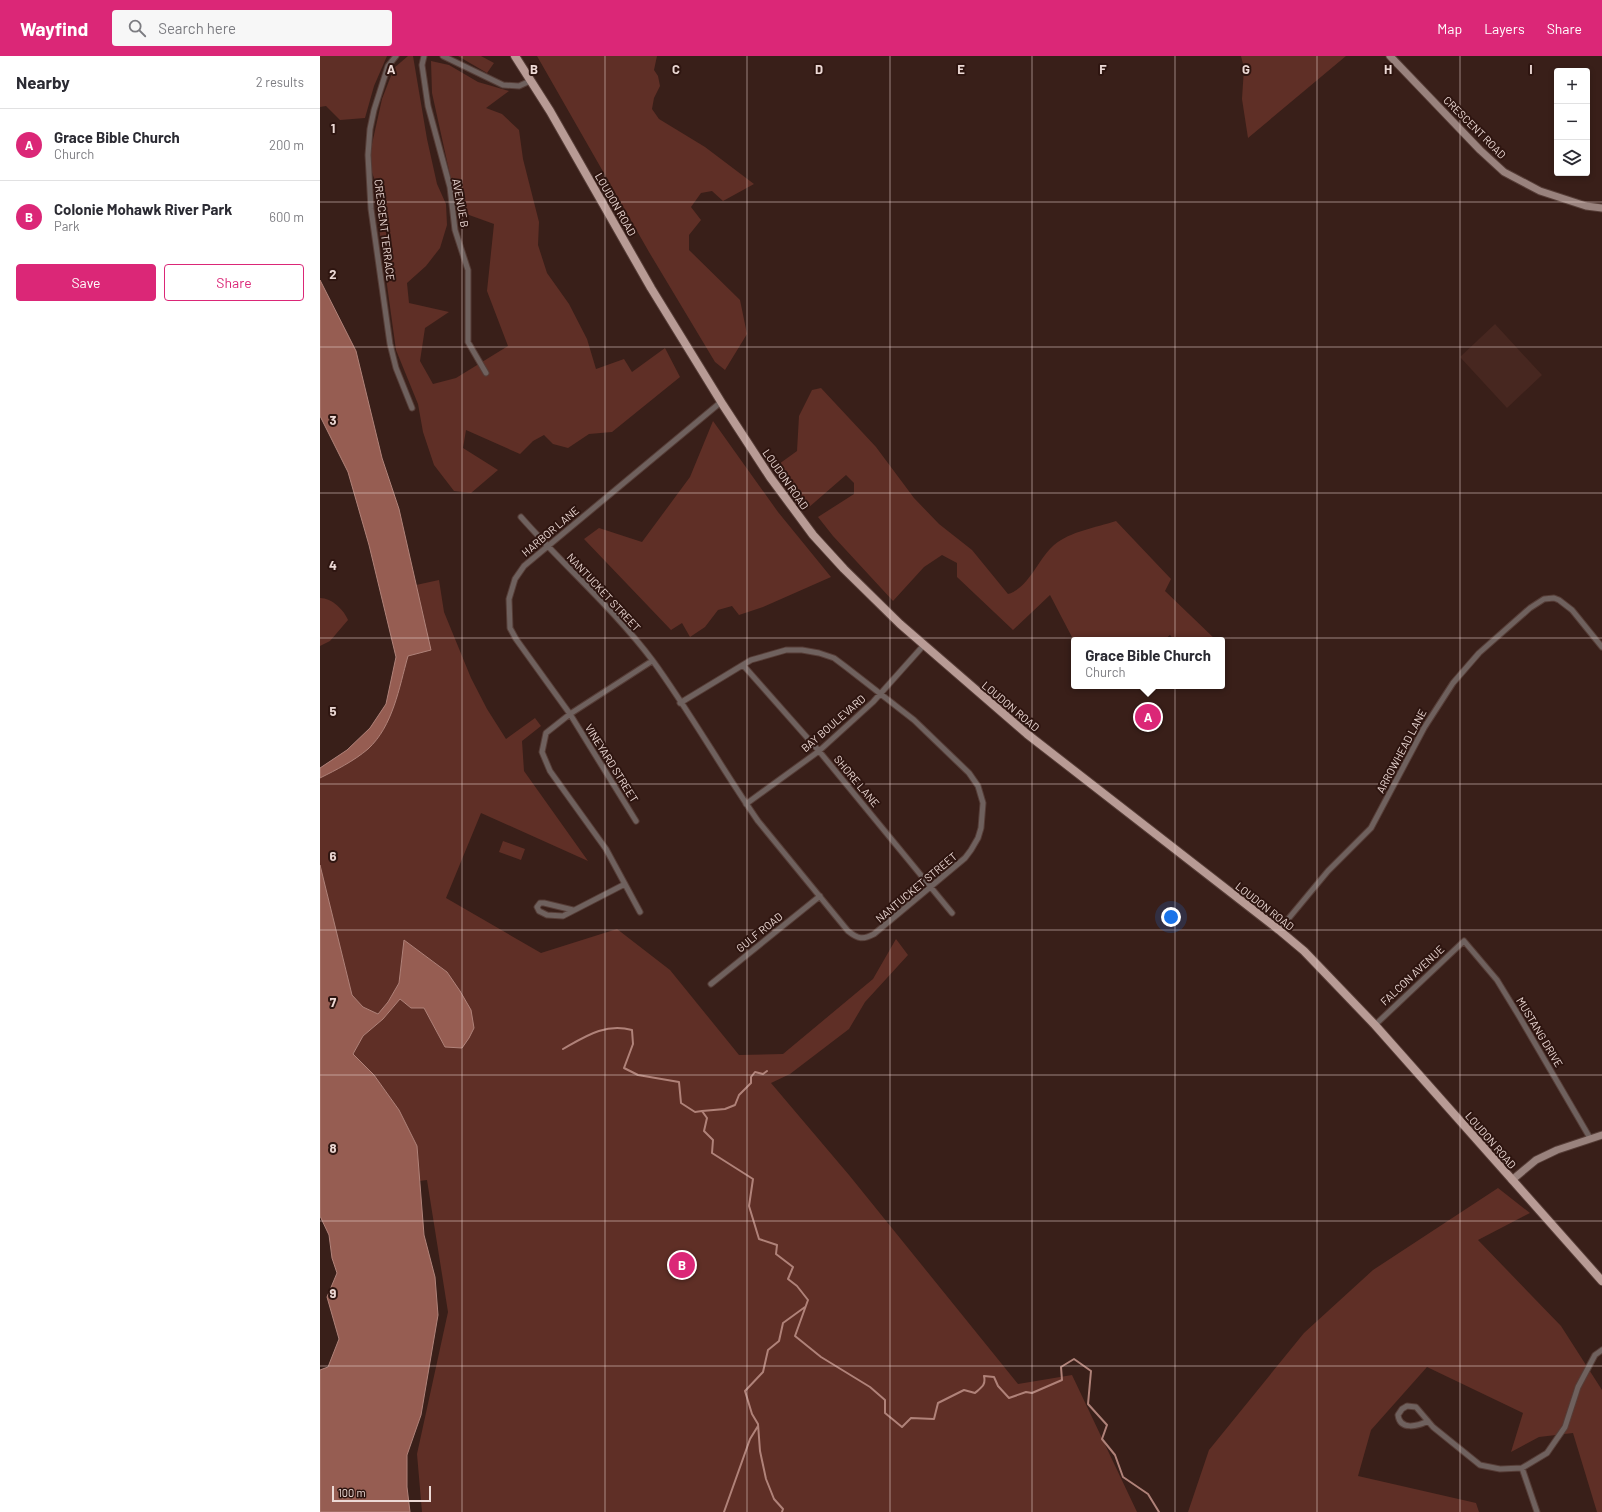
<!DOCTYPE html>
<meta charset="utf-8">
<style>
body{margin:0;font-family:Barlow,sans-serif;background:#f7f7f7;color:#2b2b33}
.controls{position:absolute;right:12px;top:12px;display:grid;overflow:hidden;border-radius:4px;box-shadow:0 2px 6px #0003}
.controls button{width:36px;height:36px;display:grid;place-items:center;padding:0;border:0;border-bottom:1px solid #e1e1e2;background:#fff;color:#2b2b33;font:20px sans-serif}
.scale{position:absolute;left:12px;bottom:10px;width:99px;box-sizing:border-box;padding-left:4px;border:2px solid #ecd9d5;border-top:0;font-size:11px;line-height:14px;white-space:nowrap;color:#ecd9d5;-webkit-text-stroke:3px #2e1510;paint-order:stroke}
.you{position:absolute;left:851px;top:861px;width:14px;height:14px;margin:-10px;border:3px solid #fff;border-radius:50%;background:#1a73e8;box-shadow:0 0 0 6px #1a73e833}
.badge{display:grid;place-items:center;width:26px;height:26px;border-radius:50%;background:#db2777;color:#fff;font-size:13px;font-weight:700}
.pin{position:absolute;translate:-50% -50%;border:2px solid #fff;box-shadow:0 1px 4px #0006}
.popup{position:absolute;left:751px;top:581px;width:154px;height:52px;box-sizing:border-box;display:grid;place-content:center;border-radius:4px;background:#fff;filter:drop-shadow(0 1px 3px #0005);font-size:13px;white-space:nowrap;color:#7c7c81}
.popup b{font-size:15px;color:#2b2b33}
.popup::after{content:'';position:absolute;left:50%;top:100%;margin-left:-8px;border:8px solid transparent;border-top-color:#fff}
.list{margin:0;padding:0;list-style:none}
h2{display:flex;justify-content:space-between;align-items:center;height:52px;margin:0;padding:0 16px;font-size:17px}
h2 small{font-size:13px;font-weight:400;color:#7c7c81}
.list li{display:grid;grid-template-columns:26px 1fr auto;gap:12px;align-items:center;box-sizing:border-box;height:72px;padding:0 16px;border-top:1px solid #e1e1e2}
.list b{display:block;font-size:15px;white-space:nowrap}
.list p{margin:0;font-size:13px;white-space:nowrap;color:#7c7c81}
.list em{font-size:13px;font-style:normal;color:#7c7c81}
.actions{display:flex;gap:8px;padding:12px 16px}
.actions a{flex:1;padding:9px 0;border:1px solid #db2777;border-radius:4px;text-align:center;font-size:14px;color:#db2777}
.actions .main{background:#db2777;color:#fff}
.icon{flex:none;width:22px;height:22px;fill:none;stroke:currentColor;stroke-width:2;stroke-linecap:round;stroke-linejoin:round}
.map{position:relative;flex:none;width:1282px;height:1456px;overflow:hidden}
header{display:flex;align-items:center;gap:24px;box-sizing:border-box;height:56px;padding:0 20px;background:#db2777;color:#fff}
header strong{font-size:19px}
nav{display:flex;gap:22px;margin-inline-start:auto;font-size:14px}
.search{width:280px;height:36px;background:#f7f7f7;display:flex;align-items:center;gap:10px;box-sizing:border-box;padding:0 14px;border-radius:4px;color:#7c7c81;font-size:15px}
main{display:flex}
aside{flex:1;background:#fff}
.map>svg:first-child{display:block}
.built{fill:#472720}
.green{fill:#5f2f26}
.water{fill:#965d52;stroke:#b08279}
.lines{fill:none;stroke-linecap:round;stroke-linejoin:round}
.stream{stroke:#b08279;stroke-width:2}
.street-casing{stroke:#563d37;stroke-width:7}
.secondary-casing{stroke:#563d37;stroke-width:9}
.primary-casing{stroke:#563d37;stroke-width:10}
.street{stroke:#6f615e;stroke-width:5}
.secondary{stroke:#99827d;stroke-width:7}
.primary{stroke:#b89b95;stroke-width:8}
.grid{fill:none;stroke:#ecd9d5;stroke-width:1;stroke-opacity:0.55}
.labels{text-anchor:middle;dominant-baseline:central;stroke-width:4;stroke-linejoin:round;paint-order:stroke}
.street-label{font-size:11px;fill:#ecd9d5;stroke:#2e1510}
.grid-label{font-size:13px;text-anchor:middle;font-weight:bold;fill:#ecd9d5;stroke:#2e1510;stroke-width:4;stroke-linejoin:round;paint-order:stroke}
</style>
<header>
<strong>Wayfind</strong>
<div class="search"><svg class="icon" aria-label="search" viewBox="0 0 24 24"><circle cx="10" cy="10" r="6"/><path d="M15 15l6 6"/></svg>Search here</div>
<nav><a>Map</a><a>Layers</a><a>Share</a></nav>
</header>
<main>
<aside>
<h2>Nearby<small>2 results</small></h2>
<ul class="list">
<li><span class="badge">A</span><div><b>Grace Bible Church</b><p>Church</p></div><em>200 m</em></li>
<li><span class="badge">B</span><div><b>Colonie Mohawk River Park</b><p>Park</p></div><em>600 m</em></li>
</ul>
<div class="actions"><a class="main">Save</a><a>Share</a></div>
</aside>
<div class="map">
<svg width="1282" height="1456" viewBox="0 0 1282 1456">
<rect width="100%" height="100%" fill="#391f19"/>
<!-- built -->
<path class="built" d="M 1175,268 L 1222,319 L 1187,352 L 1140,301 Z"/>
<!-- green -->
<path class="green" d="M 0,0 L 67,0 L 54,30 L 45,62 L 20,64 L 6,50 L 0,51 Z
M 88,0 L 93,0 L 107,83 L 117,128 L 126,148 L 127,169 L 120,192 L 106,210 L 87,227 L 89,247 L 129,256 L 105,272 L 100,305 L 113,328 L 136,322 L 188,290 L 167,235 L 174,168 L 138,155 L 112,37 L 111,5 L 129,9 L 158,26 L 189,35 L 166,52 L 182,58 L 199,74 L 203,103 L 219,166 L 218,189 L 227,217 L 249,248 L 267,283 L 276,313 L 304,303 L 312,316 L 345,292 L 360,321 L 292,376 L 269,378 L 248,392 L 233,388 L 224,379 L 213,385 L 200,398 L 146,374 L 143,392 L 178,414 L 151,437 L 134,435 L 114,409 L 103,376 L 98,348 L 76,294 L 56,149 L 56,127 L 48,106 L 62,43 L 74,12 Z
M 138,0 L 161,0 L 174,7 L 167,17 Z
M 217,0 L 337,0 L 334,14 L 338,20 L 340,30 L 334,42 L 332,53 L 339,63 L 385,91 L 434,128 L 403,145 L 392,135 L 381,137 L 371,151 L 381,164 L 369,179 L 369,194 L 420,244 L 427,278 L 405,314 L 395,306 L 329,196 Z
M 921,0 L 1026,0 L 928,82 L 922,43 L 924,12 Z
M 501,332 L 556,391 L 594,442 L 619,468 L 652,494 L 688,538 C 709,532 718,503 734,489 C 751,475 775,472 796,465 L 851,523 L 845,535 L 896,584 L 854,584 L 850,579 L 844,584 L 754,584 L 754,585 L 730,539 L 693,574 L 637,521 L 637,507 L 622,499 L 604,511 L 573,545 L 513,480 L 498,461 L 534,438 L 534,427 L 526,419 L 488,452 L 459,408 L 477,395 L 479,360 L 492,334 Z
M 393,365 L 458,456 L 511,521 L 443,551 L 419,559 L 412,550 L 398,554 L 385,571 L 370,581 L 362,567 L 351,574 L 264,483 L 279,472 L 322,486 L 370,421 Z
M 119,524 L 124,556 L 151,622 L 167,653 L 186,683 L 215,662 L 221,670 L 202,685 L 204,715 L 268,805 L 161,757 L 126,842 L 221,897 L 297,873 L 350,914 L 419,999 L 463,998 L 553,923 L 576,883 L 588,899 L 545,946 L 529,973 L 470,1018 L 451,1027 L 529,1119 L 698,1328 L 752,1319 L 817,1456 L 102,1456 L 97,1398 L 128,1256 L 107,1124 L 99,1125 L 97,1090 L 79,1054 L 54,1019 L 33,998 L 43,980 L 63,963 L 80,943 L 91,952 L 104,952 L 125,991 L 154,972 L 150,954 L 127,916 L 84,884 L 79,927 L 68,946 L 58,958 L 43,951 L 32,939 L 0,809 L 0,722 L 23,710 L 59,680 L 100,551 L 96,529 Z
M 0,542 C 12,542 24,554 28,564 L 10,585 L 0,590 Z
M 183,785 L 205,793 L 201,804 L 179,796 Z
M 1178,1132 L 1210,1157 L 1158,1184 L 1241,1270 L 1282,1334 L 1282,1456 L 1277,1456 L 1253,1377 L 1219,1381 L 1191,1396 L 1203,1357 L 1107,1311 L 1051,1374 L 1038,1420 L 1156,1447 L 1159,1456 L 868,1456 L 889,1394 L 984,1277 L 1053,1214 Z"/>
<!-- water -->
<path class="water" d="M 0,224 L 36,295 L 62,402 L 79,453 L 111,594 L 88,600 C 79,632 73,670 48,693 C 34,705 16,714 0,722 L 0,712 L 27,694 L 50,672 L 66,648 L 76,601 L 49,489 L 28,416 L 0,360 Z
M 0,809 L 32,939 L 43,951 L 58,958 L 68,946 L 79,927 L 84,884 L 127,916 L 140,935 L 151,954 L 154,972 L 149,982 L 142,992 L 125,991 L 104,952 L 91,952 L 80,943 L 63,963 L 43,980 L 33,998 L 54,1019 L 79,1054 L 97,1090 L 104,1179 L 115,1221 L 118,1259 L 101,1359 L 87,1399 L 87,1431 L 90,1456 L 0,1456 L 0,1314 L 8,1311 L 19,1283 L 7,1241 L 17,1217 L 12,1202 L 9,1179 L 0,1160 Z"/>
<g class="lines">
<!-- stream -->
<path class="stream" d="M 243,993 C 266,980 285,967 312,974 L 313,988 L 304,1012 L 318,1019 L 359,1026 L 361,1047 L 375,1056 L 382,1055 L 387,1062 L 384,1075 L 393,1084 L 392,1097 L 433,1123 L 429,1150 L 439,1183 L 457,1189 L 456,1198 L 473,1211 L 468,1223 L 477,1230 L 488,1244 L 475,1280 L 501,1301 L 550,1331 L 565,1344 L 565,1357 L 582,1371 L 591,1362 L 614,1363 L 618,1347 L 644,1334 L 655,1337 C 662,1331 666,1329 664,1320 L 674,1321 L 678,1330 L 689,1342 L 706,1336 L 712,1337 L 742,1324 L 741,1311 L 754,1303 L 771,1315 L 768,1348 L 787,1369 L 782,1383 L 795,1399 L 803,1421 L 828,1438 L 839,1456
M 382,1055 L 405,1053 L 415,1049 L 419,1039 L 431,1027 L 431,1021 L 435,1016 L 443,1018 L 447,1015
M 404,1456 L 430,1383 L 438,1370
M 462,1456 L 463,1453 L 454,1443 L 446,1423 L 440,1395 L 438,1368 L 432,1358 L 425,1335 L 443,1316 L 448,1294 L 459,1285 L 463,1267 L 485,1251"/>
<defs>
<path id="street" d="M 76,0 L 68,10 L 54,54 L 50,73 L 48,99 L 51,153 L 70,288 L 76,312 L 92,352
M 104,0 L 102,9 L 108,50 L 130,131 L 135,174 L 148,214 L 148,286 L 166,317
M 123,0 L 183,29 L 199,30 L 210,25
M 201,461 C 244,510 294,553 333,605 C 370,656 402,713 438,765 L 528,875 C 538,883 543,884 554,878 L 645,802 L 651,794 L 658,782 L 661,772 L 663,747 L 658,730 L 649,717 L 594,664 L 526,611 L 514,602 L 499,597 L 482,594 L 466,594 L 431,604 L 360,647
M 423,609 L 499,695 L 632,857
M 426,748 L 499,695 L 553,646 L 603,590
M 316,765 L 250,658 L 196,583 L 190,572 L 189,543 L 195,523 L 204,510 L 401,346
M 253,854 L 224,847 L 220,847 L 217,851 L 219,855 L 227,859 L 243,860 L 305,828
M 320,856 L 286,793 L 230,715 L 222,696 L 226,677 L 250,658 L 332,605
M 959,874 L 1008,815 L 1051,772 L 1104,672 L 1133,627 L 1159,597 L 1210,552 L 1224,543 L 1234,542 L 1239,544 L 1252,554 L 1282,591
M 391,928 L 500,840
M 1055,969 L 1144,885 L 1177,924 L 1199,960 L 1270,1082
M 1108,1365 C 1098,1370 1080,1375 1078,1359 L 1082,1353 L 1087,1350 L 1096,1351 L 1113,1371 L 1160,1409 L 1180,1413 L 1202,1412 L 1227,1397 L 1245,1371 L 1258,1331 L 1275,1299 L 1282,1294
M 1202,1412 L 1217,1456"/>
<path id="secondary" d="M 1070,0 L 1160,94 L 1184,116 L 1220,135 L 1266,150 L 1282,152
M 1192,1124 L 1216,1104 L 1237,1094 L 1282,1079"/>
<path id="primary" d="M 195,0 L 230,55 L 331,232 L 403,349 L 450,421 L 493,479 L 524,513 L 580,568 L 707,678 L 959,874 L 984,895 L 1055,969 L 1282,1225"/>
</defs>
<!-- street casing -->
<use href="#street" class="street-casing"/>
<!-- secondary casing -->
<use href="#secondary" class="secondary-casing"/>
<!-- primary casing -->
<use href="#primary" class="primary-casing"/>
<!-- street -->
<use href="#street" class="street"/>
<!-- secondary -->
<use href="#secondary" class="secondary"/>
<!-- primary -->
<use href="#primary" class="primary"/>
</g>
<!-- grid -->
<path class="grid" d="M 142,0 L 142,1456M 285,0 L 285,1456M 427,0 L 427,1456M 570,0 L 570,1456M 712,0 L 712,1456M 855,0 L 855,1456M 997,0 L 997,1456M 1140,0 L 1140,1456M 0,146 L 1282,146M 0,291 L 1282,291M 0,437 L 1282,437M 0,582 L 1282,582M 0,728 L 1282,728M 0,874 L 1282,874M 0,1019 L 1282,1019M 0,1165 L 1282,1165M 0,1310 L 1282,1310"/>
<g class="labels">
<!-- street labels -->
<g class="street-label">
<text transform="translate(1155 71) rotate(45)">CRESCENT ROAD</text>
<text transform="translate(141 147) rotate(80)">AVENUE B</text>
<text transform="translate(296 148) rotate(60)">LOUDON ROAD</text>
<text transform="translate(65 174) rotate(83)">CRESCENT TERRACE</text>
<text transform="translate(466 423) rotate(55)">LOUDON ROAD</text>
<text transform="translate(230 475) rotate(-40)">HARBOR LANE</text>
<text transform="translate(284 536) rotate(47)">NANTUCKET STREET</text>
<text transform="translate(691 650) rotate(40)">LOUDON ROAD</text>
<text transform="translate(513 667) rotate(-41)">BAY BOULEVARD</text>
<text transform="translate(1081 695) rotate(-62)">ARROWHEAD LANE</text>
<text transform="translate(292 707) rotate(58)">VINEYARD STREET</text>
<text transform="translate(537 725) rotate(50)">SHORE LANE</text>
<text transform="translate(596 831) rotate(-40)">NANTUCKET STREET</text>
<text transform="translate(945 850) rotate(38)">LOUDON ROAD</text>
<text transform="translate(439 876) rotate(-39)">GULF ROAD</text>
<text transform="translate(1092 919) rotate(-43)">FALCON AVENUE</text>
<text transform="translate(1220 976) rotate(59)">MUSTANG DRIVE</text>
<text transform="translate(1171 1084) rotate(49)">LOUDON ROAD</text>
</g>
</g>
<g class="grid-label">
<text x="71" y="18">A</text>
<text x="214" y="18">B</text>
<text x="356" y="18">C</text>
<text x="499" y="18">D</text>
<text x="641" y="18">E</text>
<text x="783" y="18">F</text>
<text x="926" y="18">G</text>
<text x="1068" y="18">H</text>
<text x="1211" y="18">I</text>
<text x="13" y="77">1</text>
<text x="13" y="223">2</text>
<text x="13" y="369">3</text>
<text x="13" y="514">4</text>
<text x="13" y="660">5</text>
<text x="13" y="805">6</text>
<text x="13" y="951">7</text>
<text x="13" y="1097">8</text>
<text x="13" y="1242">9</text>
</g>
</svg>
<div class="controls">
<button>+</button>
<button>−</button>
<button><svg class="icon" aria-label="layers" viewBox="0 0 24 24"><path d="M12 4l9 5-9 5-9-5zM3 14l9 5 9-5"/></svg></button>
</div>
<div class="scale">100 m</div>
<div class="you"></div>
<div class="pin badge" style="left:828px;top:661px">A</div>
<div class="popup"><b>Grace Bible Church</b>Church</div>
<div class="pin badge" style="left:362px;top:1209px">B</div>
</div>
</main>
